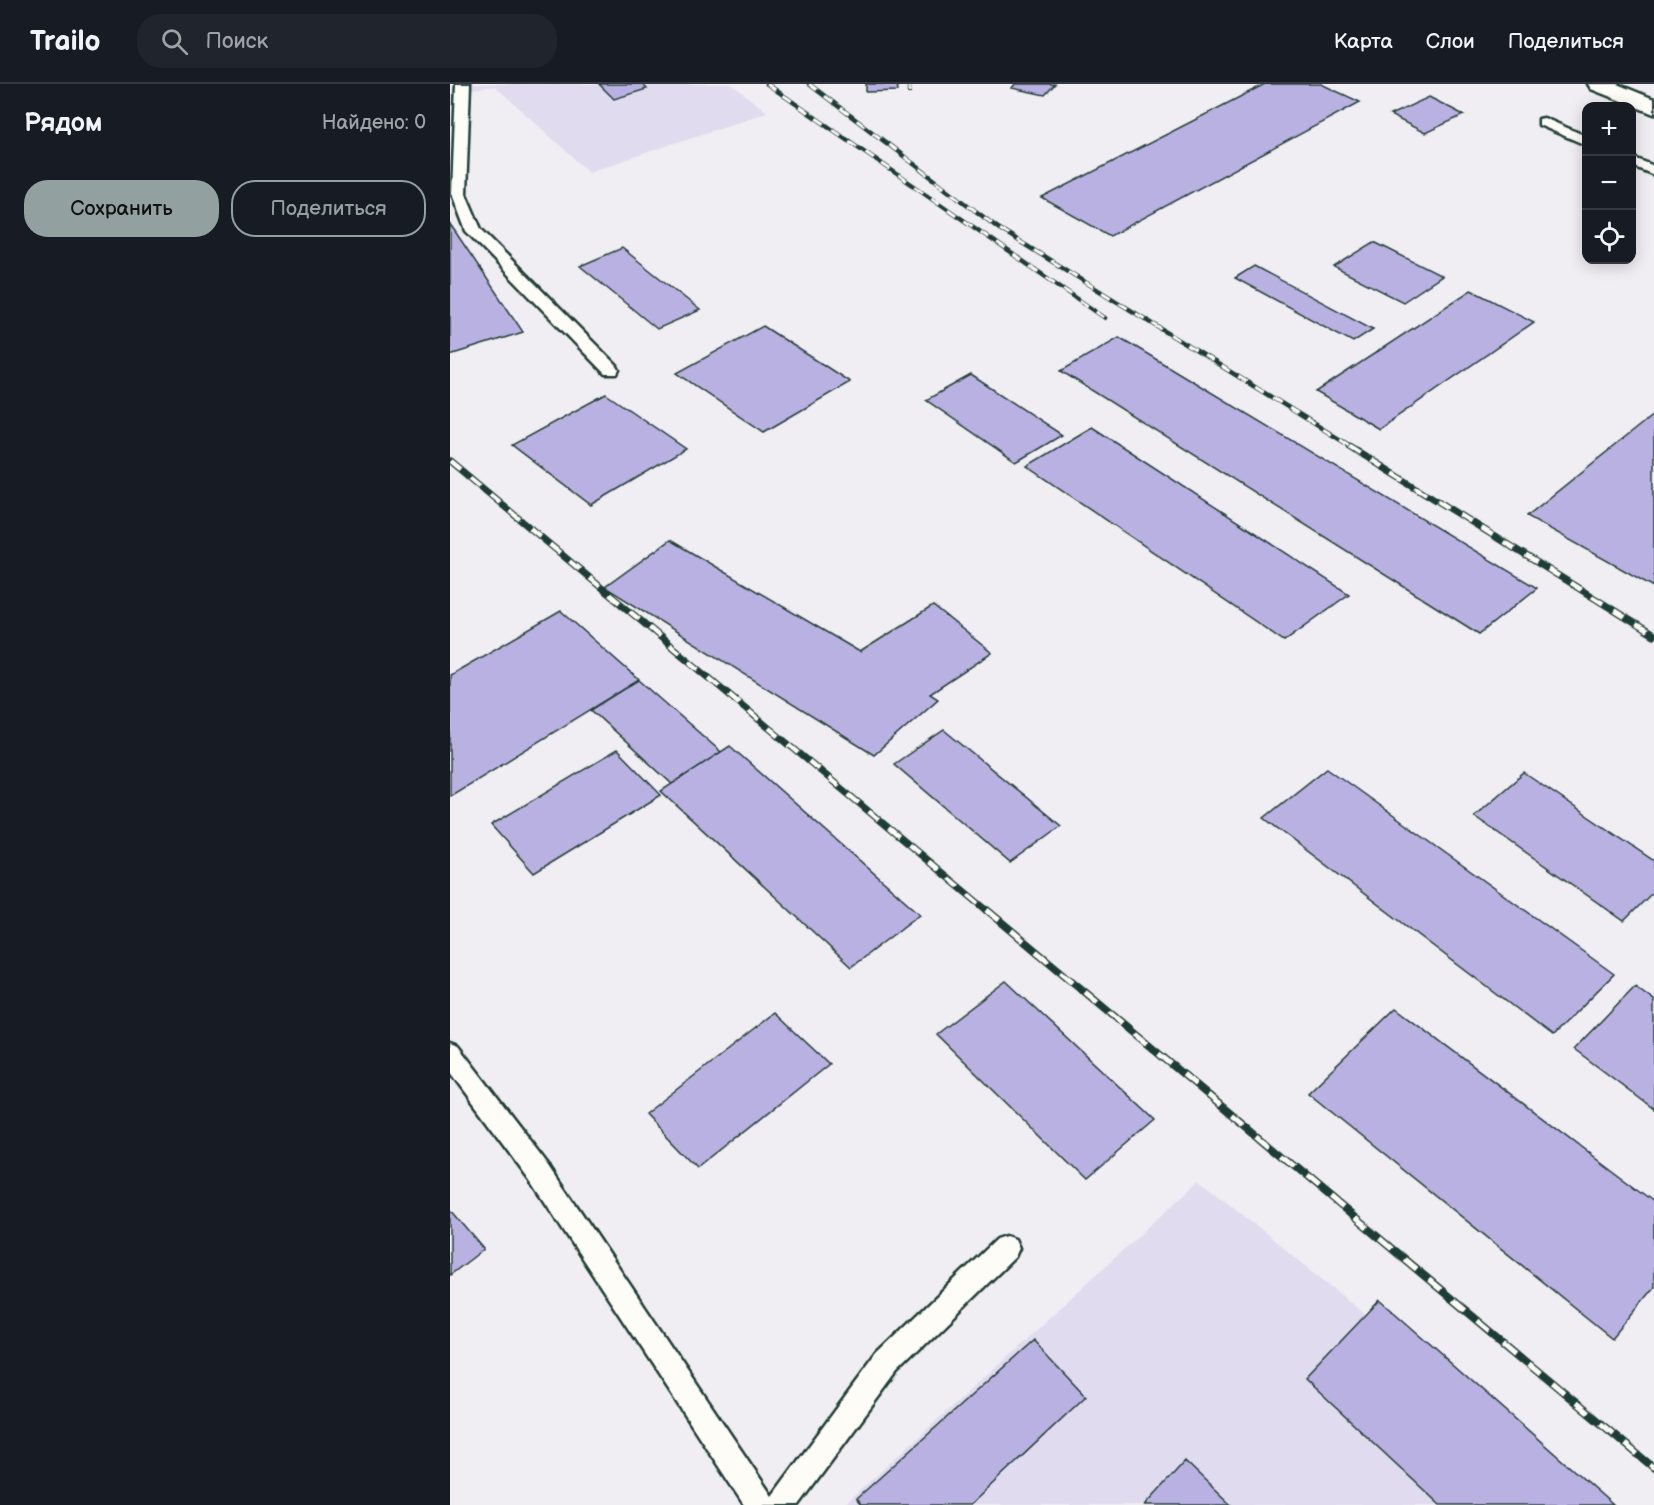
<!DOCTYPE html>
<html lang="ru">
<meta charset="utf-8">
<style>
body{margin:0;font-family:"Balsamiq Sans",sans-serif;background:#20242c;color:#f1f3f6}
.controls{position:absolute;right:18px;top:18px;display:grid;overflow:hidden;border-radius:12px;box-shadow:0 3px 15px #0003}
.controls button{width:54px;height:54px;display:grid;place-items:center;padding:0;border:0;border-bottom:2px solid #363941;background:#171b24;color:#f1f3f6;font:30px sans-serif}
.list{margin:0;padding:0;list-style:none}
h2{display:flex;justify-content:space-between;align-items:center;height:78px;margin:0;padding:0 24px;font-size:26px}
h2 small{font-size:20px;font-weight:400;color:#9ea1a6}
.actions{display:flex;gap:12px;padding:18px 24px}
.actions a{flex:1;padding:14px 0;border:2px solid #92a19f;border-radius:24px;text-align:center;font-size:21px;color:#92a19f}
.actions .main{background:#92a19f;color:#111}
.icon{flex:none;width:33px;height:33px;fill:none;stroke:currentColor;stroke-width:2;stroke-linecap:round;stroke-linejoin:round}
.map{position:relative;flex:none;width:1204px;height:1421px;overflow:hidden}
header{display:flex;align-items:center;gap:36px;box-sizing:border-box;height:84px;padding:0 30px;background:#171b24;border-bottom:2px solid #363941}
header strong{font-size:28px}
nav{display:flex;gap:33px;margin-inline-start:auto;font-size:21px}
.search{width:420px;height:54px;background:#20242c;display:flex;align-items:center;gap:15px;box-sizing:border-box;padding:0 21px;border-radius:24px;color:#9ea1a6;font-size:22px}
main{display:flex}
aside{flex:1;background:#171b24}
.map>svg:first-child{display:block}
.built{fill:#e0dbee}
.building{fill:#bab1e3;stroke:#1f3d34;stroke-width:1.5}
.lines{fill:none;stroke-linecap:round;stroke-linejoin:round}
.lane-casing{stroke:#1f3d34;stroke-width:5}
.secondary-casing{stroke:#1f3d34;stroke-width:5}
.lane{fill:#fdfcf7;fill-rule:evenodd}
.secondary{fill:#fdfcf7;fill-rule:evenodd}
.rail-far2-casing{stroke:#1f3d34;stroke-width:4.5}
.rail-far1-casing{stroke:#1f3d34;stroke-width:7}
.rail-casing{stroke:#1f3d34;stroke-width:8}
.rail-far2{stroke:#fdfcf7;stroke-width:3;stroke-dasharray:10;stroke-linecap:butt}
.rail-far1{stroke:#fdfcf7;stroke-width:4.5;stroke-dasharray:13;stroke-linecap:butt}
.rail{stroke:#fdfcf7;stroke-width:5;stroke-dasharray:16;stroke-linecap:butt}
</style>
<header>
<strong>Trailo</strong>
<div class="search"><svg class="icon" aria-label="search" viewBox="0 0 24 24"><circle cx="10" cy="10" r="6"/><path d="M15 15l6 6"/></svg>Поиск</div>
<nav><a>Карта</a><a>Слои</a><a>Поделиться</a></nav>
</header>
<main>
<aside>
<h2>Рядом<small>Найдено: 0</small></h2>
<ul class="list">
</ul>
<div class="actions"><a class="main">Сохранить</a><a>Поделиться</a></div>
</aside>
<div class="map">
<svg width="1204" height="1421" viewBox="0 0 1204 1421">
<rect width="100%" height="100%" fill="#f0edf3"/>
<filter id="ink" filterUnits="userSpaceOnUse"><feTurbulence type="fractalNoise" baseFrequency=".0167" numOctaves="2"/><feDisplacementMap in="SourceGraphic" scale="12" xChannelSelector="R" yChannelSelector="G"/><feConvolveMatrix kernelMatrix="1 2 1 2 8 2 1 2 1" color-interpolation-filters="sRGB"/></filter>
<g filter="url(#ink)">
<!-- built -->
<path class="built" d="M 22,0 L 281,0 L 317,28 L 139,88 L 45,2 L 22,5 Z
M 750,1096 L 1149,1421 L 394,1421 Z"/>
<!-- building -->
<path class="building" d="M 149,0 L 192,0 L 197,5 L 164,15 Z
M 416,0 L 447,0 L 448,7 L 416,8 Z
M 565,0 L 605,0 L 595,11 L 562,4 Z
M 815,0 L 871,0 L 910,18 L 660,152 L 592,114 Z
M 979,13 L 1014,31 L 975,49 L 940,31 Z
M 0,140 L 73,248 L 0,271 Z
M 924,158 L 992,192 L 953,218 L 884,183 Z
M 172,164 L 250,226 L 207,245 L 130,182 Z
M 804,182 L 923,245 L 903,258 L 785,194 Z
M 1021,206 L 1084,238 L 929,345 L 866,308 Z
M 313,242 L 400,298 L 314,348 L 227,289 Z
M 669,253 L 1087,504 L 1029,550 L 611,287 Z
M 521,291 L 612,351 L 566,378 L 476,316 Z
M 156,310 L 236,365 L 141,421 L 62,361 Z
M 1204,330 L 1204,503 L 1077,432 Z
M 642,343 L 899,510 L 834,557 L 577,382 Z
M 220,456 L 410,568 L 483,522 L 542,569 L 480,610 L 488,615 L 424,671 L 155,503 Z
M 111,527 L 189,596 L 0,712 L 0,591 Z
M 189,596 L 271,668 L 222,700 L 141,626 Z
M 494,646 L 611,742 L 560,779 L 444,680 Z
M 280,662 L 470,830 L 401,883 L 211,707 Z
M 167,666 L 211,711 L 84,789 L 41,741 Z
M 877,684 L 1164,890 L 1102,952 L 814,734 Z
M 1074,689 L 1204,777 L 1204,807 L 1174,837 L 1024,732 Z
M 556,897 L 705,1036 L 635,1096 L 486,950 Z
M 1185,902 L 1204,916 L 1204,1025 L 1124,965 Z
M 946,924 L 1204,1118 L 1204,1203 L 1162,1254 L 858,1009 Z
M 325,929 L 379,980 L 248,1085 L 195,1030 Z
M 0,1125 L 34,1165 L 0,1191 Z
M 930,1216 L 1163,1421 L 990,1421 L 855,1295 Z
M 583,1256 L 636,1312 L 520,1421 L 411,1421 L 406,1415 Z
M 735,1377 L 781,1421 L 695,1421 Z"/>
<g class="lines">
<defs>
<path id="lane" d="M 6,0 L 20,0 L 16,110 L 31,145 L 167,282 L 169,286 L 167,290 L 155,290 L 16,147 L 2,110 Z
M 1094,34 L 1136,52 L 1136,61 L 1089,41 L 1089,35 Z
M 1182,73 L 1204,82 L 1204,91 L 1182,82 Z
M 0,959 L 8,962 L 98,1079 L 322,1412 L 427,1270 L 547,1155 L 556,1152 L 565,1155 L 569,1164 L 565,1173 L 447,1288 L 349,1421 L 294,1421 L 80,1095 L 0,987 Z"/>
<path id="secondary" d="M 1138,0 L 1167,0 L 1204,15 L 1204,30 L 1141,5 Z"/>
</defs>
<!-- lane casing -->
<use href="#lane" class="lane-casing"/>
<!-- secondary casing -->
<use href="#secondary" class="secondary-casing"/>
<!-- lane -->
<use href="#lane" class="lane"/>
<!-- secondary -->
<use href="#secondary" class="secondary"/>
<defs>
<path id="rail-far2" d="M 317,0 L 655,234
M 359,0 L 548,144 L 902,363
M 459,0 L 459,8"/>
<path id="rail-far1" d="M 899,362 L 1204,551
M 0,377 L 539,828"/>
<path id="rail" d="M 537,826 L 1204,1384"/>
</defs>
<!-- rail-far2 casing -->
<use href="#rail-far2" class="rail-far2-casing"/>
<!-- rail-far1 casing -->
<use href="#rail-far1" class="rail-far1-casing"/>
<!-- rail casing -->
<use href="#rail" class="rail-casing"/>
<!-- rail-far2 -->
<use href="#rail-far2" class="rail-far2"/>
<!-- rail-far1 -->
<use href="#rail-far1" class="rail-far1"/>
<!-- rail -->
<use href="#rail" class="rail"/>
</g>
</g>
</svg>
<div class="controls">
<button>+</button>
<button>−</button>
<button><svg class="icon" aria-label="locate" viewBox="0 0 24 24"><circle cx="12" cy="12" r="6"/><path d="M12 2v4M12 18v4M2 12h4M18 12h4"/></svg></button>
</div>
</div>
</main>
